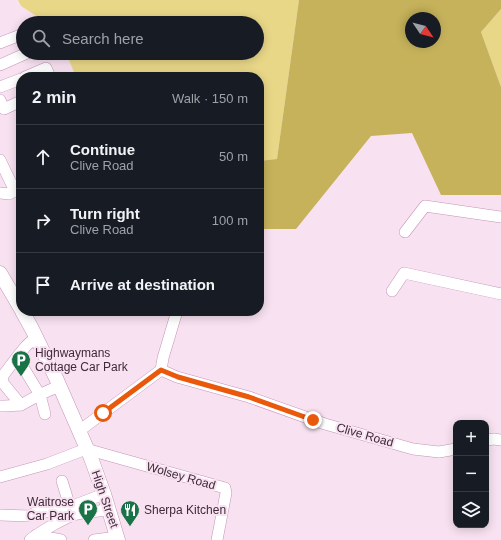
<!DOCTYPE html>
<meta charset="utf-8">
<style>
body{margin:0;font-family:Arial,sans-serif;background:#242831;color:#f1f3f6}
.controls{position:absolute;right:12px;bottom:12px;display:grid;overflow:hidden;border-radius:8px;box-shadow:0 2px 10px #0003}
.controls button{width:36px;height:36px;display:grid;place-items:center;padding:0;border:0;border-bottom:1px solid #363941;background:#171b24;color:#f1f3f6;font:20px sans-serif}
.compass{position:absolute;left:405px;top:12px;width:36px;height:36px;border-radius:50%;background:#171b24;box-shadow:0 2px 10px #0003;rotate:125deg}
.stop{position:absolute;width:12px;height:12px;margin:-9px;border:3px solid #ea580c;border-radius:50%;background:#fff}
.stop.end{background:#ea580c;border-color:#fff;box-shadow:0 1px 4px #0008}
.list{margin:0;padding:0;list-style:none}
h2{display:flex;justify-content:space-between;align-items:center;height:52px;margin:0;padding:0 16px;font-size:17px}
h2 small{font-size:13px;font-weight:400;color:#9ea1a6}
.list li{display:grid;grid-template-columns:26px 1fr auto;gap:12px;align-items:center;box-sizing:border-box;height:64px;padding:0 16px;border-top:1px solid #363941}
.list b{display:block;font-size:15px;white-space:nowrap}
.list p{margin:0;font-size:13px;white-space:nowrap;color:#9ea1a6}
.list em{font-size:13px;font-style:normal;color:#9ea1a6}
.icon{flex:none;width:22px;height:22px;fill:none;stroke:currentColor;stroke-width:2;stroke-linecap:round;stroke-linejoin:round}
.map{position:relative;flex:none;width:501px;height:540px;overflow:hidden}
.search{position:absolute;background:#171b24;box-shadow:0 2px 10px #0003;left:16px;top:16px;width:248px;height:44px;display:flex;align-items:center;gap:10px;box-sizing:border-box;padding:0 14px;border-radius:22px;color:#9ea1a6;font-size:15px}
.panel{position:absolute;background:#171b24;box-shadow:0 2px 10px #0003;left:16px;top:72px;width:248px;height:244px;border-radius:16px}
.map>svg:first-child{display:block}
.green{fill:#e9d788}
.forest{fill:#c6b25b;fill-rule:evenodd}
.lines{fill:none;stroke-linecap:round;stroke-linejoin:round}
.minor-casing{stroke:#c793b9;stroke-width:12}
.major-casing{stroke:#c793b9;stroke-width:15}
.minor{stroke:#fff;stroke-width:11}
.major{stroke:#fff;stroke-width:14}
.route{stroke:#ea580c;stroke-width:5}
.labels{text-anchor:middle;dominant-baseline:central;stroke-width:4;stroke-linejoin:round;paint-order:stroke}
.poi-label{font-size:12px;fill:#3f2a39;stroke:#f8e2f1;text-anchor:start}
.street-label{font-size:12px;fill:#3f2a39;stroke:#f8e2f1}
</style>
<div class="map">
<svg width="501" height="540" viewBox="0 0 501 540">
<rect width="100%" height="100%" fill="#f8e2f1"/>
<!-- green -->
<path class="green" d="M 18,0 L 299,0 L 277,159 L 259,161 L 259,77 L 76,77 L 66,53 L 257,53 L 257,23 L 47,23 L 21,6 Z
M 501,9 L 501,87 L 481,32 Z"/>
<!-- forest -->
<path class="forest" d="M 299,0 L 501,0 L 501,9 L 481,32 L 501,87 L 501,195 L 441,195 L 412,133 L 371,136 L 296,229 L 259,229 L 259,161 L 277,159 ZM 411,18 L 435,18 L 435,42 L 411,42 Z"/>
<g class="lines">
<defs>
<path id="minor" d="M 0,43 L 23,34
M 0,65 L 27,53
M 25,77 L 46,68 L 50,77
M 0,87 L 21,79
M 0,100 L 4,109 L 21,101
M 0,160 L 15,191 L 9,194 L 0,193
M 405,232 L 425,206 L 501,217
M 392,291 L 404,273 L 501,294
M 17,357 L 26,346 L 36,337
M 161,370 L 163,358 L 177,311
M 0,406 L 5,406 L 21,405
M 45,414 L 40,395 L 17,357 L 2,377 L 3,383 L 21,405 C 33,398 46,391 60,386
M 79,431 L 161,370 L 177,377 L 249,397 L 325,424 L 413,449 L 439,452 L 456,449
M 486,440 L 494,439 L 501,440
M 0,477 L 47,464 L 86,449 L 225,488 L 226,493 L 217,540
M 62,481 L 70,507 L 104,494
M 0,515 L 29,516 L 37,512 L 64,511 L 70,507
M 36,535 L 61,540
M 30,540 C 38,533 67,516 77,514 C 87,512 98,511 108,510
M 94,540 L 117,537"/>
<path id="major" d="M 0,273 L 21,309
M 22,311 L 32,329 L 56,378 L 91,458 L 104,494 L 118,540"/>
</defs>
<!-- minor casing -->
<use href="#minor" class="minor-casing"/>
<!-- major casing -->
<use href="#major" class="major-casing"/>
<!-- minor -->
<use href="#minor" class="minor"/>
<!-- major -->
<use href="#major" class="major"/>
</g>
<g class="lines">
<!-- route -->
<path class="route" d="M 103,413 L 161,370 L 178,377 L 249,397 L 313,420"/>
</g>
<!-- icons -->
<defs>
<symbol id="parking-pin" viewBox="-11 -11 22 30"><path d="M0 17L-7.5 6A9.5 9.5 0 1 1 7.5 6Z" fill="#187347" stroke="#f8e2f1"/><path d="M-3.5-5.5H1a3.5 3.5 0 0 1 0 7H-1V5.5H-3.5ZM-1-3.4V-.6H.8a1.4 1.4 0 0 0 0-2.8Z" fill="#fff"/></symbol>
<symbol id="restaurant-pin" viewBox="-11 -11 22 30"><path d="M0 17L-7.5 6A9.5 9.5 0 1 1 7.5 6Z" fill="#187347" stroke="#f8e2f1"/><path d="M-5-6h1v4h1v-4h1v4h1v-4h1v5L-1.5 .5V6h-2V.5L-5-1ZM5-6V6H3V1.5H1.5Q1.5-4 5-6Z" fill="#fff"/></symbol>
</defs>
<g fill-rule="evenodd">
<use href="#parking-pin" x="10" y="349" width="22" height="30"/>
<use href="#parking-pin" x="77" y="498" width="22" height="30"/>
<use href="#restaurant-pin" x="119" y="499" width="22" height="30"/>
</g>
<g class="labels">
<!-- poi labels -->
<g class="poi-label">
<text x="35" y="353">Highwaymans<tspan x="35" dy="14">Cottage Car Park</tspan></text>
<text x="74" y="502" text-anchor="end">Waitrose<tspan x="74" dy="14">Car Park</tspan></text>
<text x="144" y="510">Sherpa Kitchen</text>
</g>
<!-- street labels -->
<g class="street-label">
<text transform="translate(365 435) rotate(16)">Clive Road</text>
<text transform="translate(181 476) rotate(16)">Wolsey Road</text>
<text transform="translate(105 499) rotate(71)">High Street</text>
</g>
</g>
</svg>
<div class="controls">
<button>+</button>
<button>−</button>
<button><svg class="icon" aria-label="layers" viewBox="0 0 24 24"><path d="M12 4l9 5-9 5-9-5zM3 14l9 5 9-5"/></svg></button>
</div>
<svg class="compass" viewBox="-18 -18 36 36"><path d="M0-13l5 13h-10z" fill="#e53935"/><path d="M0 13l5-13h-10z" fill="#9ea1a6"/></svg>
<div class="stop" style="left:103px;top:413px"></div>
<div class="stop end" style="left:313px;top:420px"></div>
<div class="search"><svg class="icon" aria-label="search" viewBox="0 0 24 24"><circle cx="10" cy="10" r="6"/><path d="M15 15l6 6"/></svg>Search here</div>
<section class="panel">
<h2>2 min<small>Walk · 150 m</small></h2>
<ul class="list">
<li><svg class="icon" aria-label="ahead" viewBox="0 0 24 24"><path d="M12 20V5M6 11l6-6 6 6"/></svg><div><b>Continue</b><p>Clive Road</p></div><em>50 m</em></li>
<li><svg class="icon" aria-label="right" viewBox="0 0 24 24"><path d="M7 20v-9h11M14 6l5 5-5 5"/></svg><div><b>Turn right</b><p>Clive Road</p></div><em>100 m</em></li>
<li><svg class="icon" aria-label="arrive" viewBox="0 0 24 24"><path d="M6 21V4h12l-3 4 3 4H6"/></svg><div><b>Arrive at destination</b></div></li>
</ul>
</section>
</div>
